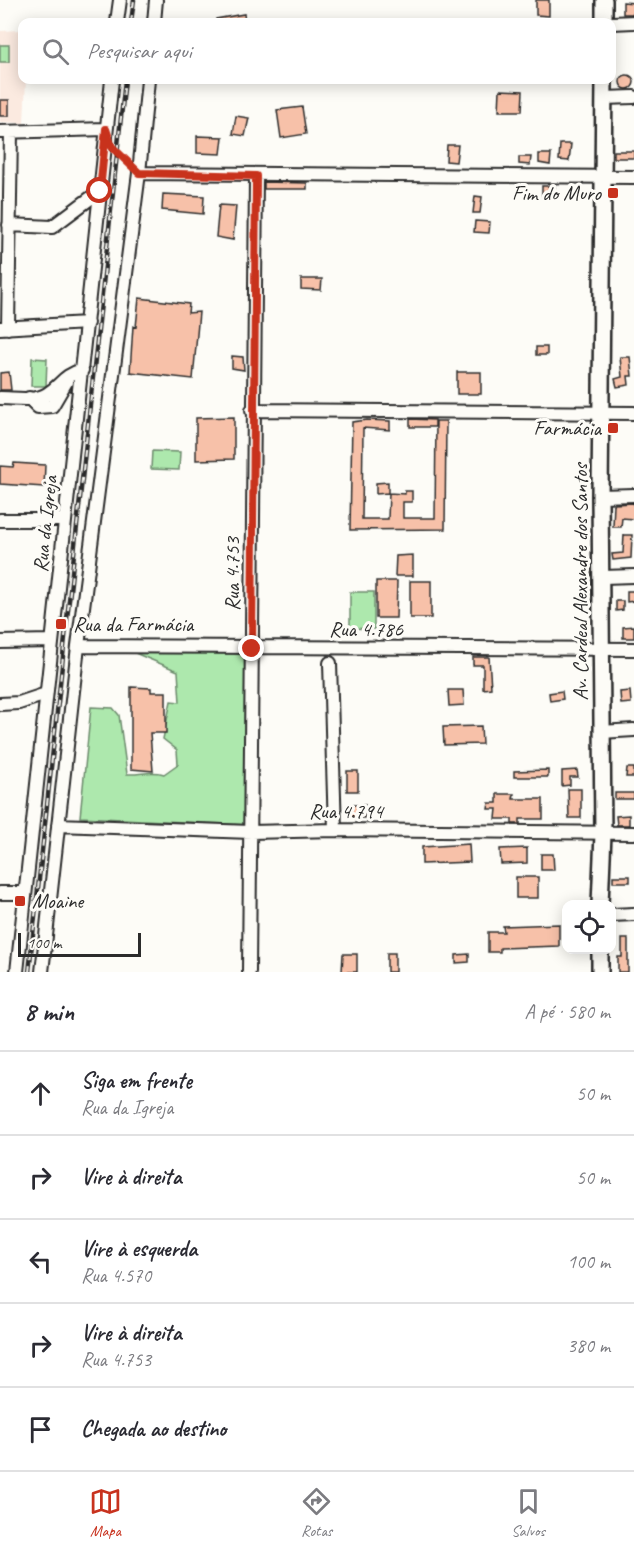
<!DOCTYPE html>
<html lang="pt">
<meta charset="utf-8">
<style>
body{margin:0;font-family:Caveat,sans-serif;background:#f7f7f7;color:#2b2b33}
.controls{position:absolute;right:18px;bottom:18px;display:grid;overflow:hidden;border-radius:12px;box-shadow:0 3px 15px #0003}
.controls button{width:54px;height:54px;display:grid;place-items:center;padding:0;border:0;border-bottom:2px solid #e1e1e2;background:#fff;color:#2b2b33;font:30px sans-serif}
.scale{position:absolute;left:18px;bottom:15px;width:123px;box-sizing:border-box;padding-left:6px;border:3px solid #2b2b2b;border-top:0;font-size:16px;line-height:21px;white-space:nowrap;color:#2b2b2b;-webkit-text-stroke:4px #fdfcf7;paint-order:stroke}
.stop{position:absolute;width:18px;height:18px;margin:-14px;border:4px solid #c8321e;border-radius:50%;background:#fff}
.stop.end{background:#c8321e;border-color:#fff;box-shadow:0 2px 6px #0008}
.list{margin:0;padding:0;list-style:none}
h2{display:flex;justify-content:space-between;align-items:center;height:78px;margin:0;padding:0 24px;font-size:26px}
h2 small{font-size:20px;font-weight:400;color:#7c7c81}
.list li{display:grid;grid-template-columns:39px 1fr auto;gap:18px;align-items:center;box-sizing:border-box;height:84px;padding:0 24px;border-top:2px solid #e1e1e2}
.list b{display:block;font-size:22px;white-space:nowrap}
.list p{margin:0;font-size:20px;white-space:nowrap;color:#7c7c81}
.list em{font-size:20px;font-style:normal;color:#7c7c81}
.icon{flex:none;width:33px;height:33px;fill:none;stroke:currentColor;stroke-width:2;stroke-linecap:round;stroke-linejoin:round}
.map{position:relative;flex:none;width:634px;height:972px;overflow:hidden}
.search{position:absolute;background:#fff;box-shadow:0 3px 15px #0003;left:18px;right:18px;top:18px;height:66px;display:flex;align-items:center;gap:15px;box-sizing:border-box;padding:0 21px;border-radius:12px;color:#7c7c81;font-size:22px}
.sheet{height:498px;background:#fff}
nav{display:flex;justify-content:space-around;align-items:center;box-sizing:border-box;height:84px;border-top:2px solid #e1e1e2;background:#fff;font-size:16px;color:#7c7c81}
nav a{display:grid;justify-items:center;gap:3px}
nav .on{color:#c8321e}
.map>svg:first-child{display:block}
.built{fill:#fbeae0}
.green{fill:#ade8ad;stroke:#6c8a6c;stroke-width:1.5}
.building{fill:#f7c1a9;stroke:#2b2b2b;stroke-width:1.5}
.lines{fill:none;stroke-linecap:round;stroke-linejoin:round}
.minor-casing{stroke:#2b2b2b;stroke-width:16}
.major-casing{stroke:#2b2b2b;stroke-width:20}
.path{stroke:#2b2b2b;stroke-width:1.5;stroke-dasharray:1.5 4.5;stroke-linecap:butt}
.minor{stroke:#fdfcf7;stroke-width:12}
.major{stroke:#fdfcf7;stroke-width:15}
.rail-casing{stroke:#2b2b2b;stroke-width:4.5}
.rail{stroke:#fdfcf7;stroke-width:2;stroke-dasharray:7;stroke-linecap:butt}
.route{stroke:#c8321e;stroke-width:8}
.poi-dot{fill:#c8321e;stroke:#fdfcf7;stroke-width:2}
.labels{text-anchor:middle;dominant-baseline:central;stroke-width:6;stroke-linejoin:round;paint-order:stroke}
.poi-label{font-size:21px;fill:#2b2b2b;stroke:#fdfcf7;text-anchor:end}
.street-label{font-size:21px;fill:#2b2b2b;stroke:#fdfcf7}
</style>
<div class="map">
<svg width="634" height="972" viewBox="0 0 634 972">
<rect width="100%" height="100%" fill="#fdfcf7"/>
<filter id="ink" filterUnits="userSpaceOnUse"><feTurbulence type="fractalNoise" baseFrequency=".0167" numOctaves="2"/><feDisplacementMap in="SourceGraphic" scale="12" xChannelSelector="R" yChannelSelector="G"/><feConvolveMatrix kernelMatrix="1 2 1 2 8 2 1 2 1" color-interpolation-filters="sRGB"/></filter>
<g filter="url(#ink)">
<!-- built -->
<path class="built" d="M 22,30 L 22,80 L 26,80 L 24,123 L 0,122 L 0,31 Z"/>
<!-- green -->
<path class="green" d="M 0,45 L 9,45 L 9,62 L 0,62 Z
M 32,358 L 47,359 L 46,386 L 31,386 Z
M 152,451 L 180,452 L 179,470 L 151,469 Z
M 350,592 L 374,592 L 374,629 L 350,628 Z
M 252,649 L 248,825 L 80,817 L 91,707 L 113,708 L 119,715 L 127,774 C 140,775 151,770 164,774 L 178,764 L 177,750 L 163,739 L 171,701 L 180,702 L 178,671 L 130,651 Z"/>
<!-- building -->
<path class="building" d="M 536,0 L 549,0 L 549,16 L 536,15 Z
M 623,2 L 634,3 L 634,14 L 623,14 Z
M 244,14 L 245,22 L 216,22 L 216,19 Z
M620 82a7 7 0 1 1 14 0a7 7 0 1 1-14 0Z
M 500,90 L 523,91 L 522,111 L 499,111 Z
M 0,100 L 9,100 L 9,116 L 0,116 Z
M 302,107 L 306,134 L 281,138 L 277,110 Z
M 236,116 L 249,118 L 245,136 L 233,134 Z
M 197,136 L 223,137 L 221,154 L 197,153 Z
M 560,144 L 571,144 L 569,161 L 559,160 Z
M 447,145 L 458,145 L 456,162 L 446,161 Z
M 614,151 L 634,151 L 634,158 L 614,158 Z
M 539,154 L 551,154 L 550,165 L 539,163 Z
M 519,157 L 531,157 L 530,165 L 519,164 Z
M 264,182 L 307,183 L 307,189 L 264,189 Z
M 542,186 L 555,186 L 555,196 L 542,196 Z
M 163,194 L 204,196 L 203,214 L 162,210 Z
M 475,196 L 482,197 L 480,213 L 473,213 Z
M 219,205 L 236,206 L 233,240 L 216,237 Z
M 475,221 L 490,222 L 489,233 L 474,232 Z
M 301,279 L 322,279 L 321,290 L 301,289 Z
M 139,298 L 189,304 L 188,313 L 199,312 L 193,379 L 130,372 L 133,326 L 136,327 Z
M 536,347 L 547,347 L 547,355 L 536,355 Z
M 232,356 L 243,357 L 244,370 L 232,368 Z
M 620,357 L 630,357 L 632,376 L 628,376 L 629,385 L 617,387 L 615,379 L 622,377 Z
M 9,372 L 11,390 L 0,390 L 0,373 Z
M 457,372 L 481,372 L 481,394 L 457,394 Z
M 234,417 L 234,459 L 196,460 L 196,418 Z
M 410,419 L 435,420 L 435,427 L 410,427 Z
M 367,420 L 390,421 L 390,430 L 363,428 L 362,519 L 388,519 L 389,493 L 405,494 L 405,491 L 412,491 L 412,502 L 403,502 L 403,518 L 435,518 L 436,421 L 446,421 L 445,529 L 350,530 L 352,422 Z
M 14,463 L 45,465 L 44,487 L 0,484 L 0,466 L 13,467 Z
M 388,482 L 388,493 L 376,494 L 376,483 Z
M 634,503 L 634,519 L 622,518 L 621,527 L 613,527 L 614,504 Z
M 624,535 L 632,535 L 631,558 L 613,560 L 612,554 L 623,553 Z
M 413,555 L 413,576 L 395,576 L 396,556 Z
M 376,581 L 397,581 L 396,618 L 376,618 Z
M 410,581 L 431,581 L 431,618 L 410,618 Z
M 627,591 L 634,591 L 634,601 L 627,602 Z
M 616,601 L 623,601 L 623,610 L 616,611 Z
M 634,626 L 634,638 L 623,638 L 623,627 Z
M 473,657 L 489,657 L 491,688 L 483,689 L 483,665 L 473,665 Z
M 131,687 L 151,688 L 151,692 L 166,692 L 166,733 L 150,733 L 153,771 L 131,769 Z
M 448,690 L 463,690 L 464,705 L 449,706 Z
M 562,691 L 563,699 L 550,701 L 549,693 Z
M 630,691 L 631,703 L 621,704 L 620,692 Z
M 481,726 L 482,744 L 444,745 L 443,727 Z
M 627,768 L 634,768 L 634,777 L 626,777 Z
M 548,770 L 548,777 L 514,777 L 514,771 Z
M 577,770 L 578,777 L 570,777 L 570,785 L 562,786 L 562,771 Z
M 347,771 L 358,771 L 358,791 L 347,791 Z
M 568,789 L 581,789 L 581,818 L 569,818 Z
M 615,793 L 634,793 L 634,799 L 615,799 Z
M 497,794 L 514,794 L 513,799 L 543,799 L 543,819 L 520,819 L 520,824 L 512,824 L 512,819 L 496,819 L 497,809 L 488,809 L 489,803 L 497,803 Z
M 349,805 L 365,805 L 364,818 L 349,817 Z
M 629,815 L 629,825 L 617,825 L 616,816 Z
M 469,844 L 470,862 L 422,864 L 422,847 Z
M 527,848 L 527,863 L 501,864 L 500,849 Z
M 541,854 L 553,854 L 554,870 L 541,870 Z
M 613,876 L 630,876 L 630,882 L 613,882 Z
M 516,877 L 538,877 L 538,898 L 516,898 Z
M 559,924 L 559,946 L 500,948 L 500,952 L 488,952 L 488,932 L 504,932 L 503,926 Z
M 622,939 L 628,939 L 628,972 L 618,972 L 618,957 L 622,957 Z
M 387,953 L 395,953 L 395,972 L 387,972 Z
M 343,954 L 357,954 L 357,972 L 342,972 Z
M 469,954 L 469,962 L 456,963 L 456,955 Z"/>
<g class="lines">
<defs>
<path id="minor" d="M 117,22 L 120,0
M 154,22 L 156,0
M 612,23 L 634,22
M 603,98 L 634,97
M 0,132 L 106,129
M 139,173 L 634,177
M 9,225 L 52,227 L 100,191
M 0,328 L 87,323
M 8,328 L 11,132
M 0,398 C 15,398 34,402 47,394 C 62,385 62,376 82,370
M 29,398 L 38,407 L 52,406 L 66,382
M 252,410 L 634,413
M 600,496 L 634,495
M 0,520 L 65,520
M 603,577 L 634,576
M 0,642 L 51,641
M 78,646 L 634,649
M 330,663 L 335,830
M 0,704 L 19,703 L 46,694
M 601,732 L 634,730
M 58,825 L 251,832 L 335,830 L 634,833
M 0,893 L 24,893
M 612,915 L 634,914
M 17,972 L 112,80
M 42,972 L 78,646 L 139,173 L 148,80
M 249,972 L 256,176"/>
<path id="major" d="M 604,22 L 604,0
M 600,904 L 603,834 L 600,496 L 604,80
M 600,950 L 600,972"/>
</defs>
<!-- minor casing -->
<use href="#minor" class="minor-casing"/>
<!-- major casing -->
<use href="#major" class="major-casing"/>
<!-- path -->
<path class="path" d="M 115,149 L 129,162"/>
<!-- minor -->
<use href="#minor" class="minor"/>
<!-- major -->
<use href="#major" class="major"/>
<defs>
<path id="rail" d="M 131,22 L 134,0
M 29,972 L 125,80"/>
</defs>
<!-- rail casing -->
<use href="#rail" class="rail-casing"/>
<!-- rail -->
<use href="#rail" class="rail"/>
</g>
</g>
<g class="lines" filter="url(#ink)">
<!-- route -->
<path class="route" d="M 100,191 L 106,129 L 112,147 L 139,173 L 256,176 L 252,649"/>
</g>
<!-- markers -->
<g class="poi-dot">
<rect x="607" y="187" width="12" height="12" rx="3"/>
<rect x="607" y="422" width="12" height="12" rx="3"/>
<rect x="55" y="618" width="12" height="12" rx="3"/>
<rect x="14" y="895" width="12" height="12" rx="3"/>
</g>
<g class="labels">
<!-- poi labels -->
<g class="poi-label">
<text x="601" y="193">Fim do Muro</text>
<text x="601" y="428">Farmácia</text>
<text x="73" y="624" text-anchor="start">Rua da Farmácia</text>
<text x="32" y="901" text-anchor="start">Moaine</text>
</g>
<!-- street labels -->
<g class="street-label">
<text transform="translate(45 524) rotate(-84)">Rua da Igreja</text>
<text transform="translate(232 574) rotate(-90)">Rua 4.753</text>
<text transform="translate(580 582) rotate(-90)">Av. Cardeal Alexandre dos Santos</text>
<text x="366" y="629">Rua 4.786</text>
<text x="346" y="811">Rua 4.794</text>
</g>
</g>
</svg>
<div class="controls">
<button><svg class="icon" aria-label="locate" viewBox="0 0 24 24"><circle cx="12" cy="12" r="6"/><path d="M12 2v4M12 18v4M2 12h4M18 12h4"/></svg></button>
</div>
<div class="scale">100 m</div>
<div class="stop" style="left:100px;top:191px"></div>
<div class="stop end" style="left:252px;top:649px"></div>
<div class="search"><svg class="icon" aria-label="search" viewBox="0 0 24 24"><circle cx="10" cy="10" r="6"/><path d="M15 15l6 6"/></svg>Pesquisar aqui</div>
</div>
<section class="sheet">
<h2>8 min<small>A pé · 580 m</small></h2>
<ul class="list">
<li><svg class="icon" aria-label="ahead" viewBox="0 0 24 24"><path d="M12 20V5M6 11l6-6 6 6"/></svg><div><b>Siga em frente</b><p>Rua da Igreja</p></div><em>50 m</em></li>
<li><svg class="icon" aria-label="right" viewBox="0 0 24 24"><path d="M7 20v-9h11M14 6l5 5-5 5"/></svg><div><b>Vire à direita</b></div><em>50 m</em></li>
<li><svg class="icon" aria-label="left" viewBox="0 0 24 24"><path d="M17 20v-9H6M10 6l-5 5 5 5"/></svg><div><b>Vire à esquerda</b><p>Rua 4.570</p></div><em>100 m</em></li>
<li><svg class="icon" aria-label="right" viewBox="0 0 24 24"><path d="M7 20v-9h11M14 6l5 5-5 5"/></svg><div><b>Vire à direita</b><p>Rua 4.753</p></div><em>380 m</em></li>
<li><svg class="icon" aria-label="arrive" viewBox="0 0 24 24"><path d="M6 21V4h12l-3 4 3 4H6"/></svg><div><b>Chegada ao destino</b></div></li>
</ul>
</section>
<nav>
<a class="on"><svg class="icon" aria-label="map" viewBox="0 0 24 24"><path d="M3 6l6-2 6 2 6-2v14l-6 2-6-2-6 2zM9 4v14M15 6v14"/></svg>Mapa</a>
<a><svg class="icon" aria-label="directions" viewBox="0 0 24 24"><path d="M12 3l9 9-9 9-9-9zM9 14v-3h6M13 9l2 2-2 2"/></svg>Rotas</a>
<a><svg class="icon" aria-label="saved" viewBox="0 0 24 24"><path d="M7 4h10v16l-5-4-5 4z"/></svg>Salvos</a>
</nav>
